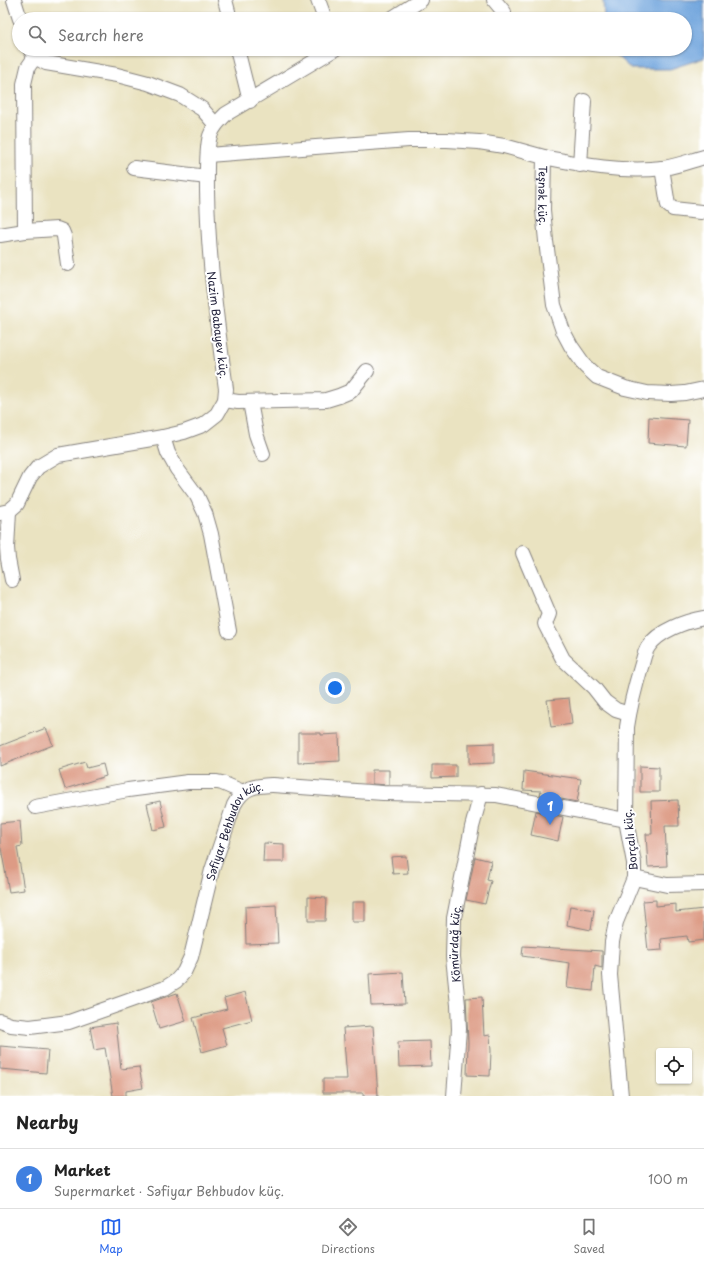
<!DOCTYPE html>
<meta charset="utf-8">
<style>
body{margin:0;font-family:"Playpen Sans",sans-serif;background:#f6f6f6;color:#222}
.controls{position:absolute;right:12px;bottom:12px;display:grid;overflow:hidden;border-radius:4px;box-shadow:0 1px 3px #0004}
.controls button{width:36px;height:36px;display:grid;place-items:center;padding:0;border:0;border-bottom:1px solid #e0e0e0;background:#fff;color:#222;font:20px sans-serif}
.you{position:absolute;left:335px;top:688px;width:14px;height:14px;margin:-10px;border:3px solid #fff;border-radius:50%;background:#1a73e8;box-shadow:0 0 0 6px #1a73e833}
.badge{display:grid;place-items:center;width:26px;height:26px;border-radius:50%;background:#2563eb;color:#fff;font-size:13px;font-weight:700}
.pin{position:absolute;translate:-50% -33px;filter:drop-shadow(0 1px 2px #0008)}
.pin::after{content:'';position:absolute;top:21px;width:14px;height:12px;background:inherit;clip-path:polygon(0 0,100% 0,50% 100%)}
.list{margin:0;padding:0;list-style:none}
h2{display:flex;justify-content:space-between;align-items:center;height:52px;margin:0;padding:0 16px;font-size:17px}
h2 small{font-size:13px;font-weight:400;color:#767676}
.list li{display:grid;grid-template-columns:26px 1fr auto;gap:12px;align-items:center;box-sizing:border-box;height:60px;padding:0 16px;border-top:1px solid #e0e0e0}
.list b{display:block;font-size:15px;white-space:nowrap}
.list p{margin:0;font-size:13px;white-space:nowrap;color:#767676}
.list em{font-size:13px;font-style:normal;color:#767676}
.icon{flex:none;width:22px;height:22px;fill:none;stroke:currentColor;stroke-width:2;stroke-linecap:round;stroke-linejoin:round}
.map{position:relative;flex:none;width:704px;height:1096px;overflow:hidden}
.search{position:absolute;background:#fff;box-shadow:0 1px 3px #0004;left:12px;right:12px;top:12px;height:44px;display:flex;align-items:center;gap:10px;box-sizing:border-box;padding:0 14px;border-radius:22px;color:#767676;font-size:15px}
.sheet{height:112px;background:#fff}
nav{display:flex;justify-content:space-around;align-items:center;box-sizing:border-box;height:56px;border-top:1px solid #e0e0e0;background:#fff;font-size:11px;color:#767676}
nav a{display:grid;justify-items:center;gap:2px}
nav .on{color:#2563eb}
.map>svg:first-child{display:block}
.water{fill:#71a5dd;stroke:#4a648c}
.building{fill:#dd9b85}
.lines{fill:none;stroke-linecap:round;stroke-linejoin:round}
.street-casing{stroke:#86827e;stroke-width:16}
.street{stroke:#fff;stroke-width:14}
.labels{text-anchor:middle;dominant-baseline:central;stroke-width:4;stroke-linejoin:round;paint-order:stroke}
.street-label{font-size:11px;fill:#22223b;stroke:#fff}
</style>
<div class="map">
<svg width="704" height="1096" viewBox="0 0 704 1096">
<rect width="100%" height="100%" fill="#fff"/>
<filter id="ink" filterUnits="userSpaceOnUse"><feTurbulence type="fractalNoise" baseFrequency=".025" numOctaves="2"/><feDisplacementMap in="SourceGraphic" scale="8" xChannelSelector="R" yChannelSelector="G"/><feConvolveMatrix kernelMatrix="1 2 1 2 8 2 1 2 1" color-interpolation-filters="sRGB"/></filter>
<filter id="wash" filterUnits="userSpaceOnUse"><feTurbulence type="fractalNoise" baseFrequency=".012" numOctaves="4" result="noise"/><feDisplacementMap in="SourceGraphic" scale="16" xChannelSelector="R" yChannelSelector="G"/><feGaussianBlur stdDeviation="0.9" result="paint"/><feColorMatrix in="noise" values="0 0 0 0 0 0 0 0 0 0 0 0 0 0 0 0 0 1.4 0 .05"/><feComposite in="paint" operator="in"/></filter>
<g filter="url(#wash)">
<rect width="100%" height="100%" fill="#eae3c1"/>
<!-- water -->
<path class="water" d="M 603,0 L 704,0 L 704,58 L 670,69 L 631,69 L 609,49 L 685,49 L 685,19 L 604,19 Z"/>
<g id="blocks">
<!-- building -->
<path class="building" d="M 649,417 L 688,420 L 686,446 L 648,443 Z
M 569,698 L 572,724 L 551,727 L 547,700 Z
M 46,728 L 53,745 L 0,766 L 0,746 Z
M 298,733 L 321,733 L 321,735 L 339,734 L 340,761 L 298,763 Z
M 494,743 L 494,763 L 469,764 L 469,744 Z
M 85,762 L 87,768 L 103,764 L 106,776 L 65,789 L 59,770 Z
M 432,765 L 456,765 L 456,777 L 432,778 Z
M 640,766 L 659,767 L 659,792 L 640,792 Z
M 372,770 L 389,770 L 389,785 L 372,784 Z
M 524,771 L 581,779 L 577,802 L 540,795 L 541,791 L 523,790 Z
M 678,800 L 679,826 L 665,826 L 667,866 L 648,867 L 646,834 L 652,834 L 651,801 Z
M 160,801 L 166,827 L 153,830 L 147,804 Z
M 536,811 L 563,817 L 558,841 L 531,835 Z
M 20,821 L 22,846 L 17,847 L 24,890 L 9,892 L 1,848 L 0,848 L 0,823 Z
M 264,843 L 284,844 L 284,862 L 263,862 Z
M 406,856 L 408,873 L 393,874 L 391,857 Z
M 475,857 L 491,861 L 487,880 L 491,881 L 485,904 L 466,900 Z
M 308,897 L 326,898 L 325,921 L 308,921 Z
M 656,900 L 656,906 L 676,904 L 676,912 L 704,909 L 704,940 L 688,942 L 687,936 L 661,939 L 662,950 L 648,951 L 643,901 Z
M 352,902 L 365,902 L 365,922 L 352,922 Z
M 276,905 L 278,943 L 246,944 L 245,907 Z
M 570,906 L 594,910 L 591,930 L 567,925 Z
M 523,946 L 602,951 L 602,968 L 595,966 L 593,991 L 567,988 L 570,963 L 522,956 Z
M 403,972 L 405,1004 L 371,1005 L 369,974 Z
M 245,992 L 252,1020 L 222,1028 L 227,1045 L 202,1052 L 193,1018 L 227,1009 L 224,998 Z
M 177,993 L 186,1021 L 159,1029 L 151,1002 Z
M 482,997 L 484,1036 L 490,1035 L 491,1051 L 490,1076 L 467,1075 L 468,1042 L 466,998 Z
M 116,1023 L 121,1069 L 139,1067 L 143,1088 L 126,1091 L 126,1096 L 113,1096 L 105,1048 L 94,1050 L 90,1027 Z
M 373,1026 L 378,1096 L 363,1096 L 363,1093 L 323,1093 L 323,1079 L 347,1079 L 343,1028 Z
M 430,1041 L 431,1066 L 399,1067 L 398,1042 Z
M 0,1046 L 48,1050 L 46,1073 L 0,1069 Z"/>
</g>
</g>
<g filter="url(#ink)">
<use href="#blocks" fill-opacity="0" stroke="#86827e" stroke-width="1"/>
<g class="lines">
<defs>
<g id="street">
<path d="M 14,0 L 20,19"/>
<path d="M 225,0 L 230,19"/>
<path d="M 318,0 L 325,19"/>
<path d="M 494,0 L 504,12"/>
<path d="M 391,19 L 421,0"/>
<path d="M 30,49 L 35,57 L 46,63 L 117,75 L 148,83 L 180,95 L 202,109 L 215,124"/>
<path d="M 237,49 L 250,101"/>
<path id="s1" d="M 208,155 L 409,140 L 447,140 L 479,142 L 504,146 L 544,157 L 543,210 L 546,241 L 554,305 L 563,331 L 571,346 L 585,366 L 597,377 L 625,388 L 647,393 L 671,394 L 685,393 L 704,389"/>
<path d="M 544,157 C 583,165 623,173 663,168 C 677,166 690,161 704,157"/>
<path d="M 580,165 L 584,101"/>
<path d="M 134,168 L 207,177"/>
<path d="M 662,168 L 668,205 L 673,209 L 701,212"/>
<path d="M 25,231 L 24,84 L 28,67 L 35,57"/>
<path d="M 0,235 L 25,231 L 57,229 L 62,231 L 64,236 L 68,264"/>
<path d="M 225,400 L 238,402 L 326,400 L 339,396 L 351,391 L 367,371"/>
<path d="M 250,402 L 256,434 L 263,454"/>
<path d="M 163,437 L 168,453 L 177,469 L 197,496 L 205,513 L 211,534 L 229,631"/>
<path d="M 9,511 L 7,548 L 8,559 L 12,580"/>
<path d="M 0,513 L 9,511 L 17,504 L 30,477 L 38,467 L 58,455 L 163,437 L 184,432 L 203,425 L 217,414 L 225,400 L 226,389 C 217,323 208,258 207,191 C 207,177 206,149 210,136 C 213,127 219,121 226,114 L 335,49"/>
<path d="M 523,553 L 549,614 L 545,624 L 563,659 L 594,688 L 605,702 L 616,710 L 629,714"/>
<path d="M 35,807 L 128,790 L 188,782 L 217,782 L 222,783 L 243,792"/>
<path d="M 634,878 L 667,885 L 704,884"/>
<path id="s2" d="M 0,1021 L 11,1025 L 30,1027 L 69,1022 L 165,988 L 176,981 L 184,972 L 191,957 L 212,870 L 234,805 C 244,786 254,786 273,785 L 383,793 L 496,795 L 626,820"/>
<path id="s3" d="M 454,1096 L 459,1029 L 458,1005 L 453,957 L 454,918 L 472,827 L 481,794"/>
<path d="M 621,1096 L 610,975 L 612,942 L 616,922 L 634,878 L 634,863 L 626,820 L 627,727 C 630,707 635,687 641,667 C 643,661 644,653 648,647 C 658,631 686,621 704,618"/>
</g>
</defs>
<!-- street casing -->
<use href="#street" class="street-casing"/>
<!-- street -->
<use href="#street" class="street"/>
</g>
</g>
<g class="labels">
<!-- street labels -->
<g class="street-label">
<text stroke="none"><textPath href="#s1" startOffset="377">Teşnək küç.</textPath></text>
<text transform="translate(218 325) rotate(83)">Nazim Babayev küç.</text>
<text stroke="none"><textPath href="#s2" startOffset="351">Səfiyar Behbudov küç.</textPath></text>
<text transform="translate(630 840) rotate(-96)">Borçalı küç.</text>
<text stroke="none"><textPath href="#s3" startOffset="153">Kömürdağ küç.</textPath></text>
</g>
</g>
</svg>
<div class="controls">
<button><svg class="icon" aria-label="locate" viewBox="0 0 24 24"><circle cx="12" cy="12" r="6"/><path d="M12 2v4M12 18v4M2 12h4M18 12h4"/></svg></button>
</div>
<div class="you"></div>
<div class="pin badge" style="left:550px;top:825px;background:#3f7fe0">1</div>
<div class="search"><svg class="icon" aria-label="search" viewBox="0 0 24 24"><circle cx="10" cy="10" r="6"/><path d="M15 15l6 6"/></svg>Search here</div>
</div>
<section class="sheet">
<h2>Nearby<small></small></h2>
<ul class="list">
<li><span class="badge" style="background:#3f7fe0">1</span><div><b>Market</b><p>Supermarket · Səfiyar Behbudov küç.</p></div><em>100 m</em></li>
</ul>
</section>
<nav>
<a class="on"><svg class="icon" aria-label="map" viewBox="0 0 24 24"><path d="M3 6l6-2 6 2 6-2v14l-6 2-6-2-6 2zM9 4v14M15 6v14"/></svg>Map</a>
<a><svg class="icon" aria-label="directions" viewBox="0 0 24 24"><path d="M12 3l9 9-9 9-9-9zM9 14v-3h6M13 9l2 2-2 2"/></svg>Directions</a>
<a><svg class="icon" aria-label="saved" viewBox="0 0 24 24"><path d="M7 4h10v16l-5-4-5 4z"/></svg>Saved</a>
</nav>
